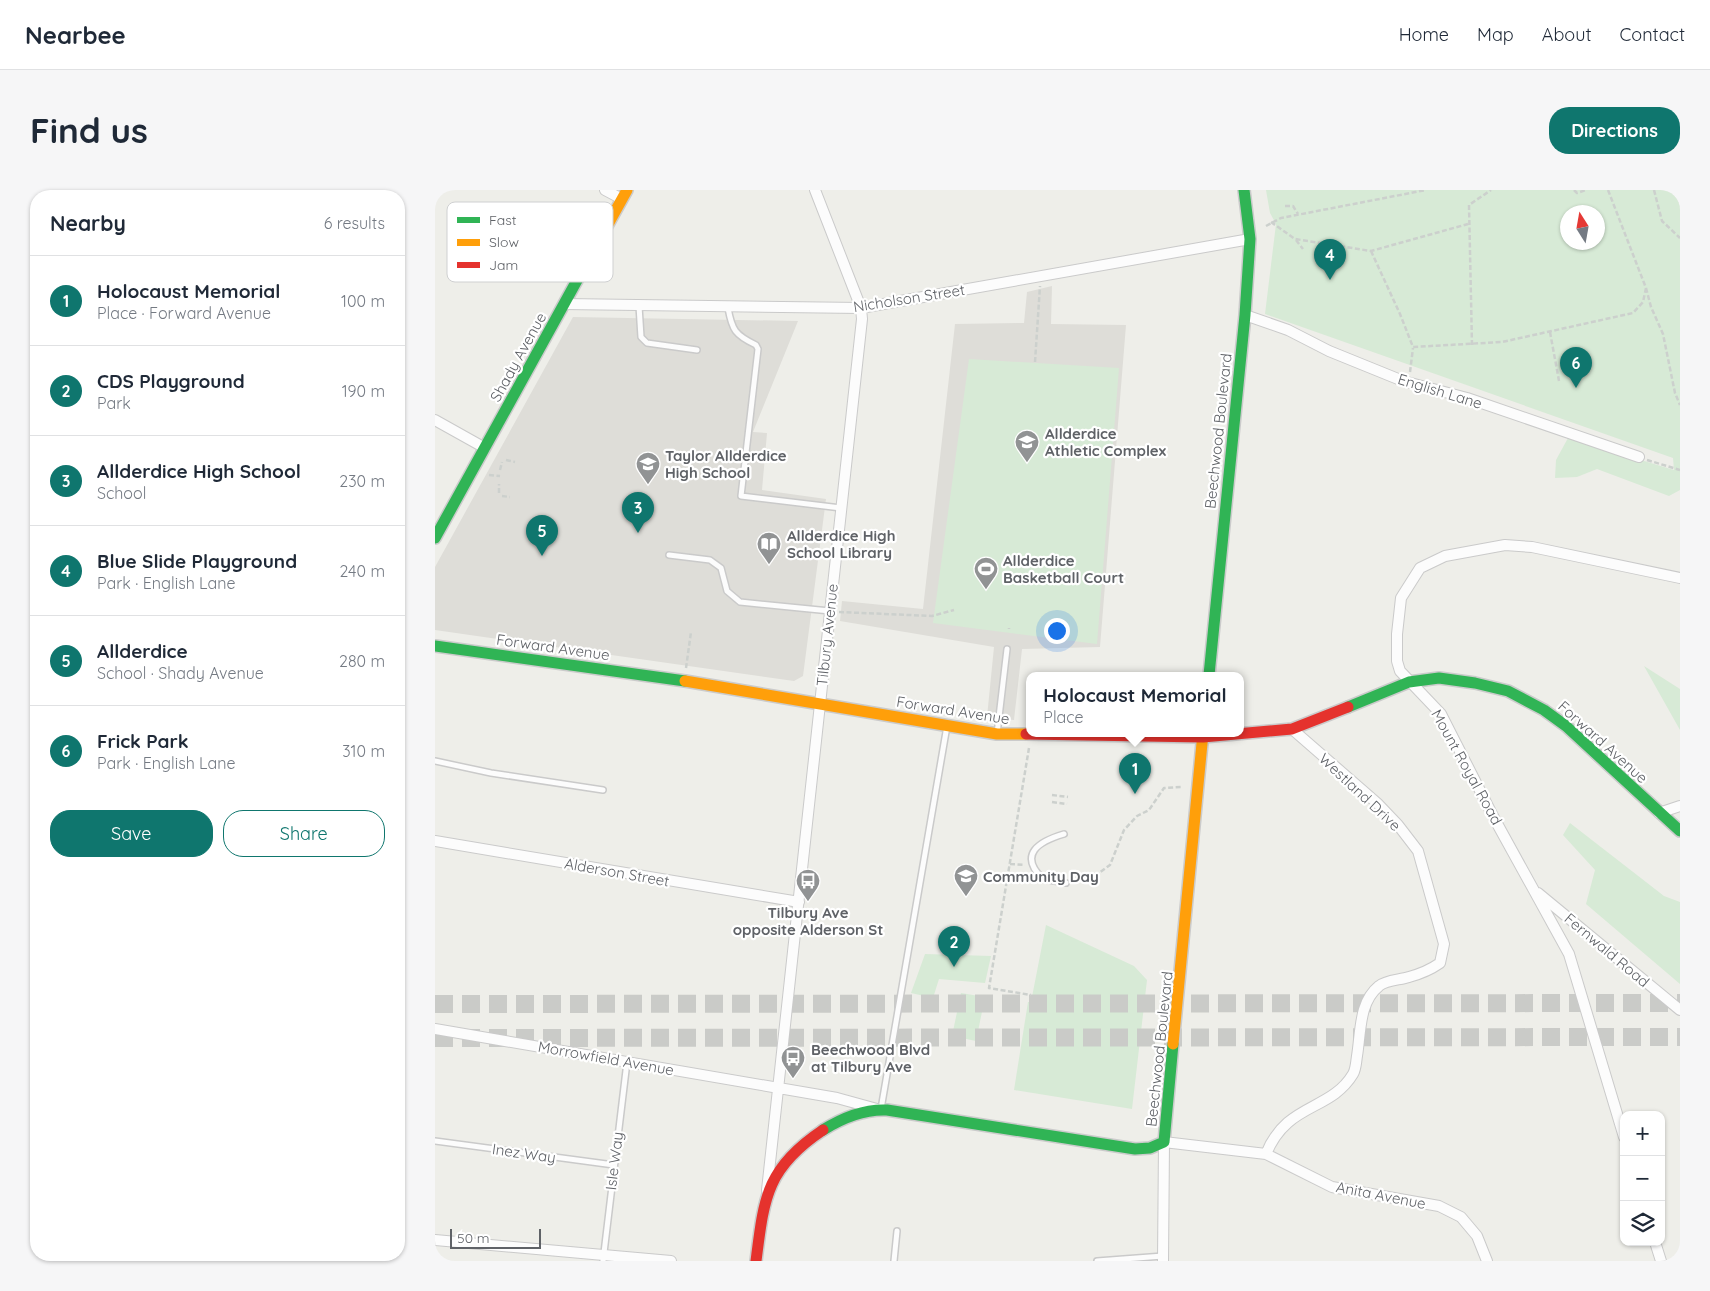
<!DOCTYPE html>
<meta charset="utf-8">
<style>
body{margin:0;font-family:Quicksand,sans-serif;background:#f6f6f7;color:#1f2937}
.controls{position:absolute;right:15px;bottom:15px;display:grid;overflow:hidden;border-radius:10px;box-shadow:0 1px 4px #0004}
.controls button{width:45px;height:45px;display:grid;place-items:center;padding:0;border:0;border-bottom:1px solid #e0e1e3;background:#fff;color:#1f2937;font:25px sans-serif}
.compass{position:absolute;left:1125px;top:15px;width:45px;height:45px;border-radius:50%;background:#fff;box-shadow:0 1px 4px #0004;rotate:349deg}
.scale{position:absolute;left:15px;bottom:12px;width:91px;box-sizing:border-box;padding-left:5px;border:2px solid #5f6267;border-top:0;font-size:14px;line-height:18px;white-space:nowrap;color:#5f6267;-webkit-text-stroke:4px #fff;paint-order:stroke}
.you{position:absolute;left:621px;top:440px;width:18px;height:18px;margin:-12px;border:4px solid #fff;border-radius:50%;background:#1a73e8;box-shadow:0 0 0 8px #1a73e833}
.badge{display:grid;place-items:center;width:32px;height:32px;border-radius:50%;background:#0f766e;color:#fff;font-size:16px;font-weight:700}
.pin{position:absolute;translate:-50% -41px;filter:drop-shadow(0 1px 2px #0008)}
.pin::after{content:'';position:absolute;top:26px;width:18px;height:15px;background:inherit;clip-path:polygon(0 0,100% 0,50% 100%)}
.popup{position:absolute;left:591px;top:482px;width:218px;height:65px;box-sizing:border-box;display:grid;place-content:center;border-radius:10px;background:#fff;filter:drop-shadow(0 1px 4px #0005);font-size:16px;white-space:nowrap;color:#747a83}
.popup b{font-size:19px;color:#1f2937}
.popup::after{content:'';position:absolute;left:50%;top:100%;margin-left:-10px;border:10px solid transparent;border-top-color:#fff}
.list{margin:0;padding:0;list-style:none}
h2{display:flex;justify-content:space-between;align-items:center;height:65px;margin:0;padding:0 20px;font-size:21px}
h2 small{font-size:16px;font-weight:400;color:#747a83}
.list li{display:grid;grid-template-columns:32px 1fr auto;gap:15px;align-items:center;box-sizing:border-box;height:90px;padding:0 20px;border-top:1px solid #e0e1e3}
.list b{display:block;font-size:19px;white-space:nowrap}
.list p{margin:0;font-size:16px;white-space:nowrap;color:#747a83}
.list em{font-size:16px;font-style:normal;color:#747a83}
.actions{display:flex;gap:10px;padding:15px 20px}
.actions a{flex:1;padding:11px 0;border:1px solid #0f766e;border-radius:20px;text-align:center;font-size:18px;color:#0f766e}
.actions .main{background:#0f766e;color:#fff}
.icon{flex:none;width:28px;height:28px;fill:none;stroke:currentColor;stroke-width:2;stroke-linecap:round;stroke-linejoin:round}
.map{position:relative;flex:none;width:1245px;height:1071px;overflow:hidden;border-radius:20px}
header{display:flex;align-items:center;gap:30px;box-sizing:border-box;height:70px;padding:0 25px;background:#fff;border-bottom:1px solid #e0e1e3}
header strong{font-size:24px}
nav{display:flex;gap:28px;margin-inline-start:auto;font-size:18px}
.intro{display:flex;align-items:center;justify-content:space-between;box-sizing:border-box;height:120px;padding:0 30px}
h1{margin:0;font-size:35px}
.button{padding:12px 22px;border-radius:20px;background:#0f766e;color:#fff;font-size:18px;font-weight:700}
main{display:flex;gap:30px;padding:0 30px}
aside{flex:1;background:#fff;border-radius:20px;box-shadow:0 1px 4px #0004}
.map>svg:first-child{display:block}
.education{fill:#deddd8}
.green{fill:#d7ead6;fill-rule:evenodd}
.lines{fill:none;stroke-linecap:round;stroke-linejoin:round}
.highway-tunnel{stroke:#cacbc8;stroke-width:18;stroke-dasharray:18 9;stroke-linecap:butt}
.lane-casing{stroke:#cacaca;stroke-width:8}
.street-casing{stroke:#cacaca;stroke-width:12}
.fast-casing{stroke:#cbcbcb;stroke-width:14}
.slow-casing{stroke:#cbcbcb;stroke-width:14}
.jam-casing{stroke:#cbcbcb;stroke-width:14}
.path{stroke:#ccd0cd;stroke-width:2.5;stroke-dasharray:5 2.5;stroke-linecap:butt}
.lane{stroke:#fcfcfc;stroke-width:5}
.street{stroke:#fcfcfc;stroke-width:10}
.fast{stroke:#30b455;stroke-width:11}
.slow{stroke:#ff9f0a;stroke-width:11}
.jam{stroke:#e5322d;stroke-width:11}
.labels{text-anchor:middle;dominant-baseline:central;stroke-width:4.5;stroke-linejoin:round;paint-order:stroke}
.street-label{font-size:15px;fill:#5f6267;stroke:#fff}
.poi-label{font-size:15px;font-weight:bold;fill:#5f6267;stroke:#fff;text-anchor:start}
.key{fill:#fff;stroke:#cfd0d1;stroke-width:1}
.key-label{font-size:14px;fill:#5f6267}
</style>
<header>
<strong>Nearbee</strong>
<nav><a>Home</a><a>Map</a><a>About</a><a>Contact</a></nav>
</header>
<div class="intro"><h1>Find us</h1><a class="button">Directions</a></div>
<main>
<aside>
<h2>Nearby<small>6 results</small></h2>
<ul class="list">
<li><span class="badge">1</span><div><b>Holocaust Memorial</b><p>Place · Forward Avenue</p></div><em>100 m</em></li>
<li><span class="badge">2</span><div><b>CDS Playground</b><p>Park</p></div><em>190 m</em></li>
<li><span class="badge">3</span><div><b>Allderdice High School</b><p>School</p></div><em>230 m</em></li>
<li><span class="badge">4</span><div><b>Blue Slide Playground</b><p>Park · English Lane</p></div><em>240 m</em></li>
<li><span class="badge">5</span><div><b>Allderdice</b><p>School · Shady Avenue</p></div><em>280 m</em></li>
<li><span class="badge">6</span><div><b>Frick Park</b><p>Park · English Lane</p></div><em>310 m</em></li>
</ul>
<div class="actions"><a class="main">Save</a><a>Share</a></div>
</aside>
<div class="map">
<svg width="1245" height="1071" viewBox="0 0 1245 1071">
<rect width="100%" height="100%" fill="#eeeee9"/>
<!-- education -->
<path class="education" d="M 617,96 L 616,134 L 691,135 L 665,457 L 587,459 L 579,530 L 552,527 L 559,457 L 405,431 L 407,411 L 488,419 L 520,134 L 589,133 L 592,102 Z
M 138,127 L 363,131 L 318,242 L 332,243 L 327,300 L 391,309 L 368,486 L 359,491 L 0,440 L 0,377 Z"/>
<!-- green -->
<path class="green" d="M 831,0 L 1245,0 L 1245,300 L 1234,306 L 1162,279 L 1142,287 L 1120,288 L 1121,270 L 1133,248 L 1239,280 L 1238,268 L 830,124 L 841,34 L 835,23 ZM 1132,22 L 1162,22 L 1162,52 L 1132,52 Z
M 534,169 L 684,178 L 662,454 L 498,433 Z
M 1209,476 L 1245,499 L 1245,540 Z
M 1135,633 L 1229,706 L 1245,712 L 1245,794 L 1151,714 L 1160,680 L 1128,645 Z
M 611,735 L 699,776 L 712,790 L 697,919 L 579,900 L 593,812 L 596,812 Z
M 490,764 L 556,766 L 550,793 L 504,789 L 498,808 L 476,803 Z
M 526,803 L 550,807 L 541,851 L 517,846 Z"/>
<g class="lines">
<!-- highway-tunnel -->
<path class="highway-tunnel" d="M 0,814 L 1245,813
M 0,848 L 1245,847"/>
<defs>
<path id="lane" d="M 204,116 L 206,147 L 212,153 L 262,160
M 293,118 C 297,140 300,145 321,155 L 323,159 L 306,306 L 406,318
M 234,365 L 275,370 L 286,378 L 292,401 L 305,412 L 395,421
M 562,544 L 572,459
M 0,571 L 56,583 L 168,600
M 629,644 C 605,651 582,664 608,689 L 631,693
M 446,919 L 512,536
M 0,951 L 179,975
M 168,1071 L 192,872
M 459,1071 L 462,1041
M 662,1071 L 728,1066"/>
<path id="street" d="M 170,0 L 187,9
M 129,114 L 426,118 L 815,49
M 810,125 L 853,140 L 894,161 L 968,191 L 1032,208 L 1204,267
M 0,230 L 50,258
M 1224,623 L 1245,616
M 0,651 L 364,712
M 1103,703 L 1245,820
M 0,839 L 402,908 L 442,919
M 1189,947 L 1134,764 L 1059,628 L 1006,524 L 965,481 L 962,471 L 962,444 L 966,408 L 985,378 L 1010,366 L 1070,355 L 1097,357 L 1245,388
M 831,964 C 852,912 895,922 918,884 C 921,879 921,872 922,866 C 926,841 924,812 944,796 C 951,790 965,790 974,787 C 985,784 995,780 1005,773 L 1009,754 L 983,661 L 963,635 L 942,613 L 857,539
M 332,1000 L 427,129 L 426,118 L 380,0
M 0,1050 L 236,1071
M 1220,1052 L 1226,1071
M 728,1071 L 729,952 L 831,964 L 897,997 L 1004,1016 L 1026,1027 L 1042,1046 L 1052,1071"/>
<path id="fast" d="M 0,348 L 151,74
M 0,456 L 250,491
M 774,485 L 810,125 L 815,49 L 809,0
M 913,517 L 974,492 L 1004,488 L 1040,493 L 1073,501 L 1109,520 L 1131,536 L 1245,641
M 388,940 C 407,928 430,919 452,920 L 700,959 L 715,958 L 729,952 L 738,854"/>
<path id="slow" d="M 151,74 L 192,0
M 250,491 L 562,544 L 591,544
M 738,854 L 768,543"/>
<path id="jam" d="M 591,544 L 768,547 L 857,539 L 913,517
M 321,1071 C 329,1008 331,978 388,940"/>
</defs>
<!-- lane casing -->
<use href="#lane" class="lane-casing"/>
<!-- street casing -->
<use href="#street" class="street-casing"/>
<!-- fast casing -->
<use href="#fast" class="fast-casing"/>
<!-- slow casing -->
<use href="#slow" class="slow-casing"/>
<!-- jam casing -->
<use href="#jam" class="jam-casing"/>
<!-- path -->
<path class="path" d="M 1139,0 L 1142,3 L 1151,0
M 1173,0 L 1211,98 L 1216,117 L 1228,144 L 1240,203 L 1245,215
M 1219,0 L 1227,31 L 1245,48
M 850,16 L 858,16 L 863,24
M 836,32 L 860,49 L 936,61 L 1033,34
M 831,36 L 846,28 L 991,0
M 861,50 L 868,59
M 936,61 L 965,124 L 978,157 L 1067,152 L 1198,123 L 1208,112 L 1211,98
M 1115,142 L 1124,191
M 1037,155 L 1034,15 L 1056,0
M 600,172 L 605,96
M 975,182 L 978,158
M 71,270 L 80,272
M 1212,270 L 1245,280
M 65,280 L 67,272
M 54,285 L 65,286
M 64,303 L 64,294
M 67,306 L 75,307
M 404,422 L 497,426 L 519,420
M 574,439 L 574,438
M 251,478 L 256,442
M 594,558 L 554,798 L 596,805
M 617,605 L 633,607
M 617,612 L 632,614
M 575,674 L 590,675
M 637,690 L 664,683 L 675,675 L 689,640 L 702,626 L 714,620 L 729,598 L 747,597"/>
<!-- lane -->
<use href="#lane" class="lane"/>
<!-- street -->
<use href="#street" class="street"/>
<!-- fast -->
<use href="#fast" class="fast"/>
<!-- slow -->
<use href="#slow" class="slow"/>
<!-- jam -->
<use href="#jam" class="jam"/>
</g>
<!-- icons -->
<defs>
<symbol id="school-pin" viewBox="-11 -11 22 30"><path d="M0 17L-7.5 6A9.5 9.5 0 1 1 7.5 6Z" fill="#919394" stroke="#fff"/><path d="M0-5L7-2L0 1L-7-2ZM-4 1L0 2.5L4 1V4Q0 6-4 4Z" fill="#fff"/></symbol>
<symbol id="library-pin" viewBox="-11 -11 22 30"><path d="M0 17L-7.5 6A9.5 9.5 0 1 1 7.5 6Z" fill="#919394" stroke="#fff"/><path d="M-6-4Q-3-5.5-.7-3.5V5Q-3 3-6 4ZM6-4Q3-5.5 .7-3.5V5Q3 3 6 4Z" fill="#fff"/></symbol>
<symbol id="stadium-pin" viewBox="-11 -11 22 30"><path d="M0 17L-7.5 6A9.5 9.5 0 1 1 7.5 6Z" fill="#919394" stroke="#fff"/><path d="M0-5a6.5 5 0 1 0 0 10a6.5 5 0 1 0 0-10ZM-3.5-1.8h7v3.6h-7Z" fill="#fff"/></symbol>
<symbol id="bus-pin" viewBox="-11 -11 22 30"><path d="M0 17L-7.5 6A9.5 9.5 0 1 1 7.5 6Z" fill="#919394" stroke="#fff"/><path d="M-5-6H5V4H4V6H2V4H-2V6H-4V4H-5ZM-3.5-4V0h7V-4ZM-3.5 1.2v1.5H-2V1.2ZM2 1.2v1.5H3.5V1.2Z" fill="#fff"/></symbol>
</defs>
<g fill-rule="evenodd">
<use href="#school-pin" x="578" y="238" width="28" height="38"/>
<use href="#school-pin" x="199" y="260" width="28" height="38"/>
<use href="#library-pin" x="320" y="340" width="28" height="38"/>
<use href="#stadium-pin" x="537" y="365" width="28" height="38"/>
<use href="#school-pin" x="517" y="672" width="28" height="38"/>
<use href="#bus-pin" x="359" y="677" width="28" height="38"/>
<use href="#bus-pin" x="344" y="854" width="28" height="38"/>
</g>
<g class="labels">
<!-- street labels -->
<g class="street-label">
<text transform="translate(474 108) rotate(-9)">Nicholson Street</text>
<text transform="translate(83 167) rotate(-61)">Shady Avenue</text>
<text transform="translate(1005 201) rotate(17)">English Lane</text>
<text transform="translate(783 241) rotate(-84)">Beechwood Boulevard</text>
<text transform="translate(392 445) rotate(-84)">Tilbury Avenue</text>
<text transform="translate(118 457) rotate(8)">Forward Avenue</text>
<text transform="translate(518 520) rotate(9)">Forward Avenue</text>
<text transform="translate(1168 552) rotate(42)">Forward Avenue</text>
<text transform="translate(1032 577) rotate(61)">Mount Royal Road</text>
<text transform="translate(925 602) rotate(43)">Westland Drive</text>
<text transform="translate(182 682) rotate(10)">Alderson Street</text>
<text transform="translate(1172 760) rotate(40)">Fernwald Road</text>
<text transform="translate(724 859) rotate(-84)">Beechwood Boulevard</text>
<text transform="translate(171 868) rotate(10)">Morrowfield Avenue</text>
<text transform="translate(89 963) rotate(8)">Inez Way</text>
<text transform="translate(179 971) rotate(-83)">Isle Way</text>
<text transform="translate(946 1005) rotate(11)">Anita Avenue</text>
</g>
<!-- poi labels -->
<g class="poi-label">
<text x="610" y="243">Allderdice<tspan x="610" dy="17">Athletic Complex</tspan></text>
<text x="230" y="265">Taylor Allderdice<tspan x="230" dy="17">High School</tspan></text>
<text x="352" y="345">Allderdice High<tspan x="352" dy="17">School Library</tspan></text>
<text x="568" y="370">Allderdice<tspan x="568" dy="17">Basketball Court</tspan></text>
<text x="548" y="686">Community Day</text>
<text x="373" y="722" text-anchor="middle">Tilbury Ave<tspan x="373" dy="17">opposite Alderson St</tspan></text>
<text x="376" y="859">Beechwood Blvd<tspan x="376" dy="17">at Tilbury Ave</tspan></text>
</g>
</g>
<!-- legend -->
<rect x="12" y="12" width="166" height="80" rx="8" class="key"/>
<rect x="22" y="27" width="23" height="6" fill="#30b455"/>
<rect x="22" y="49" width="23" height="7" fill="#ff9f0a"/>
<rect x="22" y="72" width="23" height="6" fill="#e5322d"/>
<g class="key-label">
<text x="54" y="35">Fast</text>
<text x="54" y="57">Slow</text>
<text x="54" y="80">Jam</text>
</g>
</svg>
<div class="controls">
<button>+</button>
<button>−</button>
<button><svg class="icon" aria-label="layers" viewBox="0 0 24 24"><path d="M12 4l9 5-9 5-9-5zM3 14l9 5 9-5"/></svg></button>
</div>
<svg class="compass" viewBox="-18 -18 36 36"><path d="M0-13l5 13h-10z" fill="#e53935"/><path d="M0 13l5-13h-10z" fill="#747a83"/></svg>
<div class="scale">50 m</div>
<div class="you"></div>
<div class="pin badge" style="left:700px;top:604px">1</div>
<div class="popup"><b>Holocaust Memorial</b>Place</div>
<div class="pin badge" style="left:519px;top:777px">2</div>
<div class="pin badge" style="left:203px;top:343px">3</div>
<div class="pin badge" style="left:895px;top:90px">4</div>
<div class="pin badge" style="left:107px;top:366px">5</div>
<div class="pin badge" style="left:1141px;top:198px">6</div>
</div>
</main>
